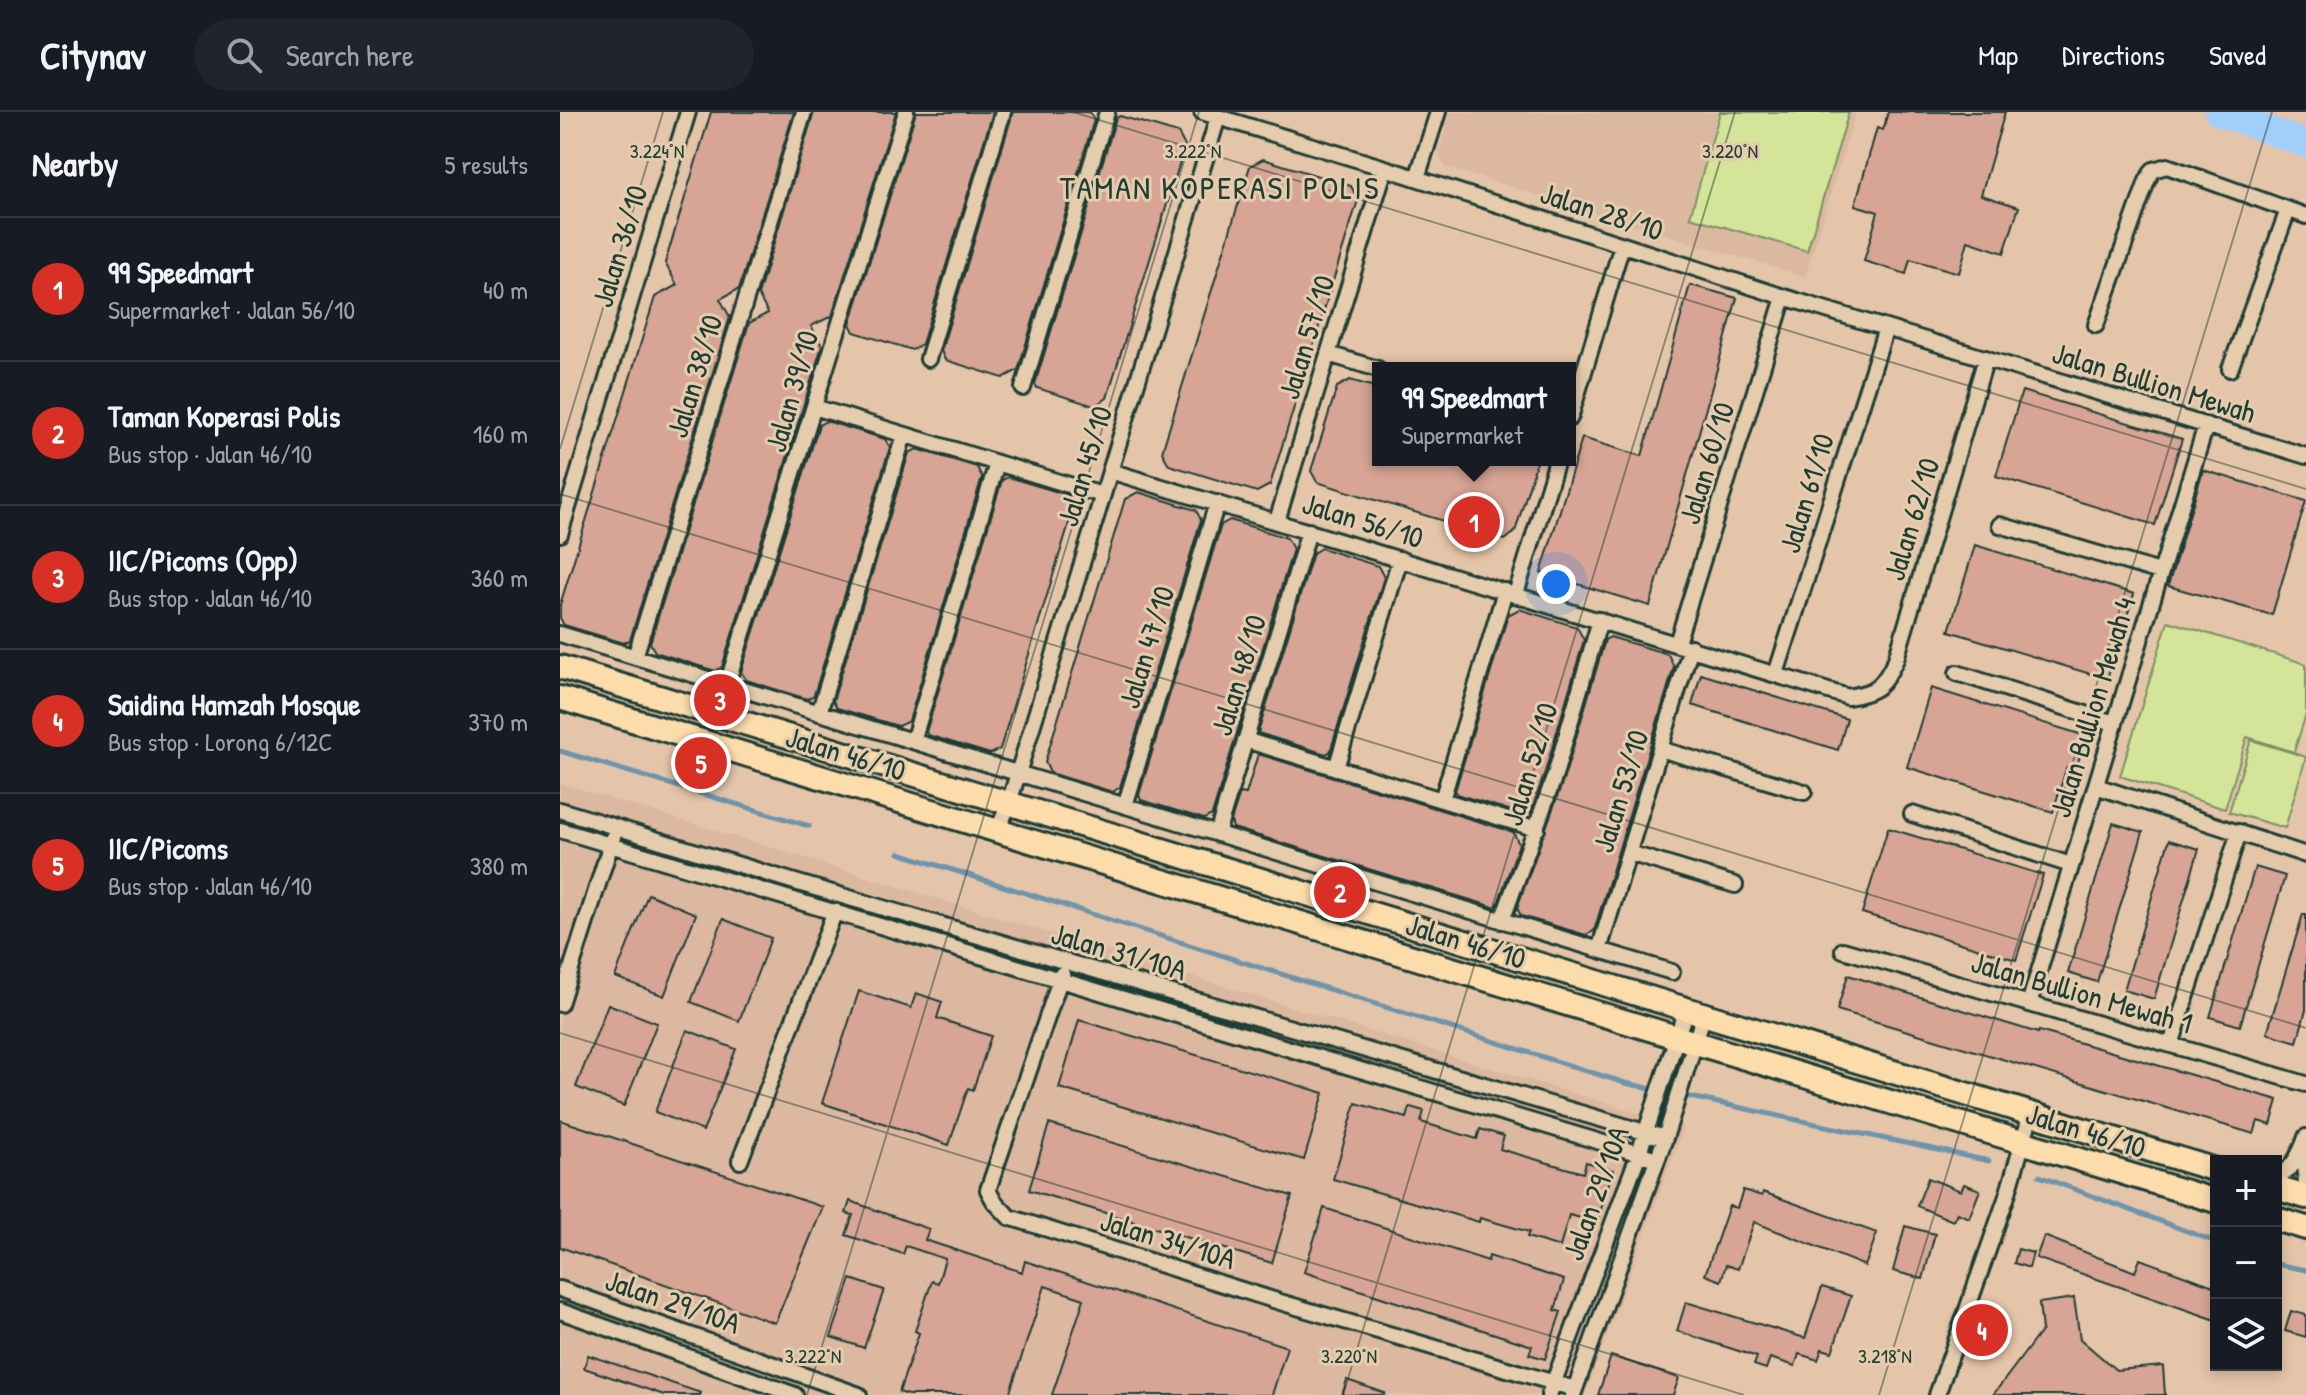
<!DOCTYPE html>
<meta charset="utf-8">
<style>
body{margin:0;font-family:"Patrick Hand",sans-serif;background:#20242c;color:#f1f3f6}
.controls{position:absolute;right:24px;bottom:24px;display:grid;overflow:hidden;border-radius:0px;box-shadow:0 4px 12px #0003}
.controls button{width:72px;height:72px;display:grid;place-items:center;padding:0;border:0;border-bottom:2px solid #363941;background:#171b24;color:#f1f3f6;font:40px sans-serif}
.you{position:absolute;left:996px;top:472px;width:28px;height:28px;margin:-20px;border:6px solid #fff;border-radius:50%;background:#1a73e8;box-shadow:0 0 0 12px #1a73e833}
.badge{display:grid;place-items:center;width:52px;height:52px;border-radius:50%;background:#d93025;color:#fff;font-size:26px;font-weight:700}
.pin{position:absolute;translate:-50% -50%;border:4px solid #fff;box-shadow:0 2px 8px #0006}
.popup{position:absolute;left:812px;top:250px;width:204px;height:104px;box-sizing:border-box;display:grid;place-content:center;border-radius:0px;background:#171b24;filter:drop-shadow(0 2px 6px #0005);font-size:26px;white-space:nowrap;color:#9ea1a6}
.popup b{font-size:30px;color:#f1f3f6}
.popup::after{content:'';position:absolute;left:50%;top:100%;margin-left:-16px;border:16px solid transparent;border-top-color:#171b24}
.list{margin:0;padding:0;list-style:none}
h2{display:flex;justify-content:space-between;align-items:center;height:104px;margin:0;padding:0 32px;font-size:34px}
h2 small{font-size:26px;font-weight:400;color:#9ea1a6}
.list li{display:grid;grid-template-columns:52px 1fr auto;gap:24px;align-items:center;box-sizing:border-box;height:144px;padding:0 32px;border-top:2px solid #363941}
.list b{display:block;font-size:30px;white-space:nowrap}
.list p{margin:0;font-size:26px;white-space:nowrap;color:#9ea1a6}
.list em{font-size:26px;font-style:normal;color:#9ea1a6}
.icon{flex:none;width:44px;height:44px;fill:none;stroke:currentColor;stroke-width:2;stroke-linecap:round;stroke-linejoin:round}
.map{position:relative;flex:none;width:1746px;height:1283px;overflow:hidden}
header{display:flex;align-items:center;gap:48px;box-sizing:border-box;height:112px;padding:0 40px;background:#171b24;border-bottom:2px solid #363941}
header strong{font-size:38px}
nav{display:flex;gap:44px;margin-inline-start:auto;font-size:28px}
.search{width:560px;height:72px;background:#20242c;display:flex;align-items:center;gap:20px;box-sizing:border-box;padding:0 28px;border-radius:44px;color:#9ea1a6;font-size:30px}
main{display:flex}
aside{flex:1;background:#171b24}
.map>svg:first-child{display:block}
.built{fill:#ddb8a1}
.green{fill:#d4e498;stroke:#7a9066;stroke-width:2}
.lines{fill:none;stroke-linecap:round;stroke-linejoin:round}
.stream{stroke:#6e94ac;stroke-width:5}
.river{stroke:#a2cefc;stroke-width:28}
.building{fill:#d7a495;stroke:#1f3d34;stroke-width:2}
.minor-casing{stroke:#1f3d34;stroke-width:20}
.primary-casing{stroke:#1f3d34;stroke-width:28}
.minor{stroke:#e5ccad;stroke-width:14}
.primary{stroke:#fddcac;stroke-width:22}
.ticks{fill:none;stroke:#1f3d34;stroke-width:2;stroke-opacity:0.45}
.labels{text-anchor:middle;dominant-baseline:central;stroke-width:6;stroke-linejoin:round;paint-order:stroke}
.street-label{font-size:30px;fill:#1f3d34;stroke:#e5ccad}
.neighbourhood-label{font-size:32px;letter-spacing:2px;fill:#1f3d34;stroke:#e5ccad}
.ticks-label{font-size:20px;text-anchor:middle;fill:#1f3d34;stroke:#e5ccad;stroke-width:6;stroke-linejoin:round;paint-order:stroke}
</style>
<header>
<strong>Citynav</strong>
<div class="search"><svg class="icon" aria-label="search" viewBox="0 0 24 24"><circle cx="10" cy="10" r="6"/><path d="M15 15l6 6"/></svg>Search here</div>
<nav><a>Map</a><a>Directions</a><a>Saved</a></nav>
</header>
<main>
<aside>
<h2>Nearby<small>5 results</small></h2>
<ul class="list">
<li><span class="badge">1</span><div><b>99 Speedmart</b><p>Supermarket · Jalan 56/10</p></div><em>40 m</em></li>
<li><span class="badge">2</span><div><b>Taman Koperasi Polis</b><p>Bus stop · Jalan 46/10</p></div><em>160 m</em></li>
<li><span class="badge">3</span><div><b>IIC/Picoms (Opp)</b><p>Bus stop · Jalan 46/10</p></div><em>360 m</em></li>
<li><span class="badge">4</span><div><b>Saidina Hamzah Mosque</b><p>Bus stop · Lorong 6/12C</p></div><em>370 m</em></li>
<li><span class="badge">5</span><div><b>IIC/Picoms</b><p>Bus stop · Jalan 46/10</p></div><em>380 m</em></li>
</ul>
</aside>
<div class="map">
<svg width="1746" height="1283" viewBox="0 0 1746 1283">
<rect width="100%" height="100%" fill="#e5c5a9"/>
<filter id="ink" filterUnits="userSpaceOnUse"><feTurbulence type="fractalNoise" baseFrequency=".0125" numOctaves="2"/><feDisplacementMap in="SourceGraphic" scale="16" xChannelSelector="R" yChannelSelector="G"/><feConvolveMatrix kernelMatrix="1 2 1 2 8 2 1 2 1" color-interpolation-filters="sRGB"/></filter>
<g filter="url(#ink)">
<!-- built -->
<path class="built" d="M 891,0 L 1296,0 L 1245,165 L 885,55 L 878,41 Z
M 0,671 L 1124,1015 L 1025,1283 L 0,1283 Z"/>
<!-- green -->
<path class="green" d="M 1160,0 L 1289,0 L 1247,139 L 1130,105 Z
M 1608,509 L 1746,552 L 1746,602 L 1734,640 L 1687,625 L 1665,697 L 1560,664 Z
M 1691,628 L 1746,645 L 1725,716 L 1669,700 Z"/>
<g class="lines">
<!-- stream -->
<path class="stream" d="M 0,639 L 249,714
M 339,741 L 1065,971 L 1429,1049
M 1479,1064 L 1656,1130
M 1716,1152 L 1746,1158"/>
<!-- river -->
<path class="river" d="M 1659,0 L 1746,32"/>
</g>
<!-- building -->
<path class="building" d="M 151,0 L 234,0 L 179,177 L 160,187 L 170,205 L 70,528 L 64,531 L 4,513 L 0,506 L 0,493 L 95,185 L 117,173 L 105,151 Z
M 254,0 L 336,0 L 272,204 L 251,214 L 262,234 L 162,555 L 155,559 L 95,540 L 90,531 L 189,211 L 208,201 L 198,183 Z
M 356,0 L 433,0 L 362,232 L 352,238 L 294,220 L 290,212 Z
M 453,0 L 530,0 L 534,8 L 458,258 L 443,266 L 385,248 L 381,239 Z
M 1328,0 L 1445,0 L 1421,83 L 1459,95 L 1444,141 L 1408,129 L 1399,161 L 1350,147 L 1346,162 L 1304,149 L 1318,100 L 1295,93 L 1317,16 L 1323,18 Z
M 560,4 L 618,21 L 625,34 L 547,286 L 534,294 L 477,276 L 475,272 L 556,6 Z
M 703,47 L 791,74 L 798,88 L 710,373 L 697,380 L 609,353 L 602,340 L 690,54 Z
M 1130,173 L 1177,186 L 1090,494 L 981,461 L 1022,326 L 1082,344 Z
M 790,268 L 818,276 L 818,348 L 977,348 L 955,420 L 945,428 L 757,370 L 751,359 L 777,275 Z
M 1462,279 L 1622,327 L 1595,413 L 1436,364 Z
M 266,309 L 325,327 L 330,335 L 254,583 L 247,587 L 186,568 L 181,560 L 259,313 Z
M 357,337 L 417,355 L 422,365 L 349,609 L 338,614 L 277,596 L 273,589 L 349,341 Z
M 1643,358 L 1746,389 L 1712,503 L 1608,474 Z
M 448,365 L 508,383 L 514,395 L 440,637 L 430,642 L 368,623 L 366,620 L 442,368 Z
M 578,380 L 636,398 L 641,408 L 560,675 L 553,680 L 490,661 L 485,650 L 565,387 Z
M 670,408 L 727,426 L 733,437 L 652,703 L 644,707 L 581,688 L 579,683 L 661,413 Z
M 1415,433 L 1574,482 L 1547,567 L 1389,519 Z
M 761,436 L 818,454 L 824,465 L 770,640 L 766,642 L 698,621 L 753,441 Z
M 959,497 L 1017,515 L 1024,528 L 985,660 L 971,700 L 965,703 L 896,682 L 895,679 L 948,503 Z
M 1050,525 L 1108,542 L 1114,555 L 1034,819 L 1026,823 L 961,804 L 957,796 L 1004,666 L 1045,528 Z
M 1141,562 L 1287,607 L 1278,638 L 1132,593 Z
M 1371,576 L 1526,624 L 1516,657 L 1507,654 L 1493,700 L 1347,655 Z
M 698,642 L 953,720 L 959,732 L 937,794 L 934,795 L 673,716 L 671,709 L 680,681 L 686,682 Z
M 1553,711 L 1583,720 L 1537,870 L 1508,861 Z
M 1328,716 L 1483,763 L 1456,848 L 1302,801 Z
M 1609,728 L 1639,737 L 1594,887 L 1564,878 Z
M 1695,755 L 1725,764 L 1680,914 L 1650,905 Z
M 88,782 L 136,802 L 104,884 L 55,865 Z
M 1743,802 L 1746,802 L 1746,898 L 1737,930 L 1707,921 Z
M 163,807 L 211,826 L 179,909 L 131,890 Z
M 1288,863 L 1478,921 L 1479,919 L 1718,988 L 1711,1013 L 1698,1009 L 1694,1022 L 1277,898 Z
M 299,879 L 351,896 L 356,881 L 382,890 L 377,906 L 431,924 L 413,978 L 408,976 L 389,1033 L 262,991 Z
M 48,892 L 97,911 L 64,994 L 16,975 Z
M 519,908 L 764,981 L 744,1048 L 499,976 Z
M 127,918 L 176,937 L 143,1019 L 95,1000 Z
M 796,991 L 847,1006 L 850,995 L 864,999 L 861,1010 L 917,1027 L 920,1017 L 944,1024 L 940,1037 L 1023,1061 L 1026,1050 L 1053,1058 L 1037,1110 L 1009,1103 L 1000,1135 L 967,1125 L 969,1120 L 920,1106 L 919,1110 L 773,1067 Z
M 0,1008 L 263,1095 L 215,1211 L 0,1135 Z
M 489,1012 L 732,1084 L 712,1151 L 469,1078 Z
M 1368,1066 L 1401,1079 L 1404,1072 L 1420,1078 L 1409,1106 L 1397,1101 L 1393,1109 L 1357,1094 Z
M 1183,1078 L 1202,1084 L 1203,1080 L 1317,1121 L 1305,1154 L 1194,1110 L 1178,1157 L 1166,1153 L 1161,1169 L 1145,1163 L 1169,1094 L 1177,1096 Z
M 290,1089 L 369,1117 L 365,1128 L 462,1160 L 465,1149 L 727,1235 L 712,1283 L 492,1283 L 524,1187 L 485,1174 L 449,1283 L 348,1283 L 339,1280 L 359,1221 L 355,1219 L 372,1169 L 378,1171 L 385,1147 L 346,1134 L 343,1142 L 286,1123 L 293,1103 L 286,1101 Z
M 764,1096 L 928,1149 L 929,1144 L 1004,1168 L 995,1198 L 1001,1200 L 985,1247 L 969,1242 L 972,1234 L 744,1160 Z
M 1345,1114 L 1375,1122 L 1363,1167 L 1333,1159 Z
M 1484,1124 L 1575,1160 L 1580,1147 L 1656,1175 L 1656,1208 L 1476,1146 Z
M 1458,1137 L 1473,1141 L 1469,1156 L 1454,1151 Z
M 291,1167 L 324,1178 L 304,1236 L 271,1225 Z
M 1262,1175 L 1291,1184 L 1272,1240 L 1262,1237 L 1258,1248 L 1239,1242 L 1235,1254 L 1210,1246 L 1206,1257 L 1194,1253 L 1197,1245 L 1117,1219 L 1126,1190 L 1245,1226 Z
M 1514,1186 L 1520,1227 L 1556,1258 L 1603,1254 L 1605,1283 L 1433,1283 L 1482,1218 L 1479,1191 Z
M 1731,1199 L 1746,1203 L 1746,1225 L 1725,1219 Z
M 28,1243 L 141,1281 L 140,1283 L 104,1283 L 24,1256 Z
M 1051,1244 L 1119,1266 L 1113,1283 L 1038,1283 Z
M 787,1268 L 825,1281 L 824,1283 L 782,1283 Z"/>
<g class="lines">
<defs>
<path id="minor" d="M 642,0 L 825,56 L 1224,185 L 1746,344
M 857,66 L 878,0
M 1536,213 L 1587,69 L 1593,58 L 1607,54 L 1746,104
M 768,242 L 818,257
M 368,247 L 443,0
M 1670,257 L 1728,98
M 463,276 L 547,0
M 254,295 L 542,383
M 1010,306 L 1062,133
M 550,359 L 1288,585 C 1317,580 1323,575 1336,547 L 1426,246
M 717,409 L 825,56
M 1440,413 L 1600,460
M 0,422 L 128,0
M 956,482 L 997,348
M 0,522 L 1112,860
M 1117,531 L 1224,185
M 75,545 L 244,0
M 1397,561 L 1554,611
M 1216,562 L 1326,216
M 167,572 L 346,0
M 259,601 L 344,323
M 685,628 L 977,717
M 353,629 L 437,351
M 1100,637 L 1244,680
M 776,656 L 840,447
M 1536,674 L 1746,743
M 882,688 L 945,479
M 565,694 L 657,391
M 0,698 L 235,770 L 1105,1026
M 1352,702 L 1511,753
M 0,718 L 1097,1047
M 438,718 L 449,691 L 658,5
M 657,722 L 749,419
M 1069,741 L 1175,773
M 942,809 L 995,663 L 1040,508
M 1039,838 L 1131,535
M 1283,838 L 1746,972
M 502,862 L 428,1078 L 434,1089 L 449,1105 L 720,1190 L 1015,1277
M 0,892 L 53,725
M 1469,892 L 1646,313
M 1611,933 L 1679,720
M 1743,1037 L 1746,1071
M 180,1049 L 275,799
M 1716,1067 C 1731,1059 1741,1041 1746,1025
M 0,1177 L 299,1283
M 0,1199 L 235,1283
M 989,1283 L 1079,1041 L 1126,897
M 1013,1283 L 1105,1026 L 1144,902
M 1377,1283 L 1447,1084 L 1471,1002"/>
<path id="primary" d="M 0,555 L 1656,1058
M 0,586 L 1656,1089
M 1716,1076 L 1746,1085
M 1716,1107 L 1746,1116"/>
</defs>
<!-- minor casing -->
<use href="#minor" class="minor-casing"/>
<!-- primary casing -->
<use href="#primary" class="primary-casing"/>
<!-- minor -->
<use href="#minor" class="minor"/>
<!-- primary -->
<use href="#primary" class="primary"/>
</g>
</g>
<!-- ticks -->
<path class="ticks" d="M 513,0 L 1746,377M 0,337 L 103,0M 0,382 L 1746,916M 0,921 L 1184,1283M 247,1283 L 639,0M 783,1283 L 1175,0M 1319,1283 L 1712,0"/>
<g class="labels">
<!-- street labels -->
<g class="street-label">
<text transform="translate(1042 99) rotate(18)">Jalan 28/10</text>
<text transform="translate(59 134) rotate(-73)">Jalan 36/10</text>
<text transform="translate(746 225) rotate(-73)">Jalan 57/10</text>
<text transform="translate(134 264) rotate(-73)">Jalan 38/10</text>
<text transform="translate(1594 270) rotate(17)">Jalan Bullion Mewah</text>
<text transform="translate(231 279) rotate(-74)">Jalan 39/10</text>
<text transform="translate(1146 351) rotate(-73)">Jalan 60/10</text>
<text transform="translate(524 354) rotate(-73)">Jalan 45/10</text>
<text transform="translate(1246 381) rotate(-73)">Jalan 61/10</text>
<text transform="translate(1351 407) rotate(-73)">Jalan 62/10</text>
<text transform="translate(803 408) rotate(17)">Jalan 56/10</text>
<text transform="translate(586 535) rotate(-73)">Jalan 47/10</text>
<text transform="translate(678 563) rotate(-73)">Jalan 48/10</text>
<text transform="translate(1532 595) rotate(-73)">Jalan Bullion Mewah 4</text>
<text transform="translate(286 641) rotate(17)">Jalan 46/10</text>
<text transform="translate(969 652) rotate(-73)">Jalan 52/10</text>
<text transform="translate(1060 679) rotate(-73)">Jalan 53/10</text>
<text transform="translate(906 829) rotate(17)">Jalan 46/10</text>
<text transform="translate(559 839) rotate(16)">Jalan 31/10A</text>
<text transform="translate(1522 880) rotate(16)">Jalan Bullion Mewah 1</text>
<text transform="translate(1526 1018) rotate(17)">Jalan 46/10</text>
<text transform="translate(1035 1081) rotate(-70)">Jalan 29/10A</text>
<text transform="translate(608 1127) rotate(17)">Jalan 34/10A</text>
<text transform="translate(113 1189) rotate(19)">Jalan 29/10A</text>
</g>
<!-- neighbourhood labels -->
<g class="neighbourhood-label">
<text x="660" y="75">TAMAN KOPERASI POLIS</text>
</g>
</g>
<g class="ticks-label">
<text x="97" y="46">3.224°N</text>
<text x="633" y="46">3.222°N</text>
<text x="1170" y="46">3.220°N</text>
<text x="253" y="1251">3.222°N</text>
<text x="789" y="1251">3.220°N</text>
<text x="1325" y="1251">3.218°N</text>
</g>
</svg>
<div class="controls">
<button>+</button>
<button>−</button>
<button><svg class="icon" aria-label="layers" viewBox="0 0 24 24"><path d="M12 4l9 5-9 5-9-5zM3 14l9 5 9-5"/></svg></button>
</div>
<div class="you"></div>
<div class="pin badge" style="left:914px;top:410px">1</div>
<div class="popup"><b>99 Speedmart</b>Supermarket</div>
<div class="pin badge" style="left:780px;top:780px">2</div>
<div class="pin badge" style="left:160px;top:588px">3</div>
<div class="pin badge" style="left:1422px;top:1218px">4</div>
<div class="pin badge" style="left:141px;top:651px">5</div>
</div>
</main>
